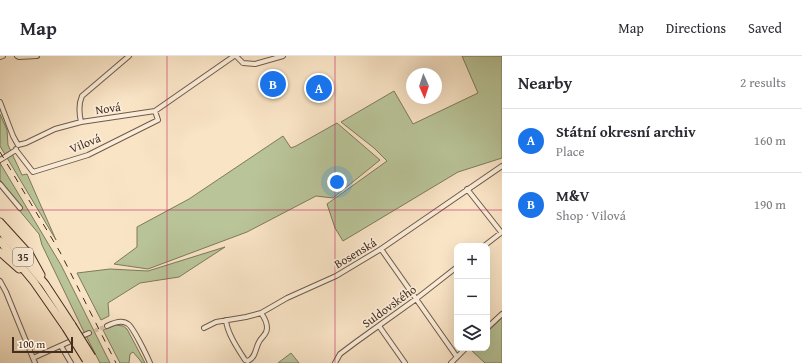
<!DOCTYPE html>
<meta charset="utf-8">
<style>
body{margin:0;font-family:"Gentium Book Plus",serif;background:#f2f2f3;color:#2b2b33}
.controls{position:absolute;right:12px;bottom:12px;display:grid;overflow:hidden;border-radius:8px;box-shadow:0 4px 16px #0002}
.controls button{width:36px;height:36px;display:grid;place-items:center;padding:0;border:0;border-bottom:1px solid #e1e1e2;background:#fff;color:#2b2b33;font:20px sans-serif}
.compass{position:absolute;left:406px;top:12px;width:36px;height:36px;border-radius:50%;background:#fff;box-shadow:0 4px 16px #0002;rotate:177deg}
.scale{position:absolute;left:12px;bottom:10px;width:61px;box-sizing:border-box;padding-left:4px;border:2px solid #432d1f;border-top:0;font-size:11px;line-height:14px;white-space:nowrap;color:#432d1f;-webkit-text-stroke:3px #fbedda;paint-order:stroke}
.you{position:absolute;left:337px;top:126px;width:14px;height:14px;margin:-10px;border:3px solid #fff;border-radius:50%;background:#1a73e8;box-shadow:0 0 0 6px #1a73e833}
.badge{display:grid;place-items:center;width:26px;height:26px;border-radius:50%;background:#1a73e8;color:#fff;font-size:13px;font-weight:700}
.pin{position:absolute;translate:-50% -50%;border:2px solid #fff;box-shadow:0 1px 4px #0006}
.list{margin:0;padding:0;list-style:none}
h2{display:flex;justify-content:space-between;align-items:center;height:52px;margin:0;padding:0 16px;font-size:17px}
h2 small{font-size:13px;font-weight:400;color:#7c7c81}
.list li{display:grid;grid-template-columns:26px 1fr auto;gap:12px;align-items:center;box-sizing:border-box;height:64px;padding:0 16px;border-top:1px solid #e1e1e2}
.list b{display:block;font-size:15px;white-space:nowrap}
.list p{margin:0;font-size:13px;white-space:nowrap;color:#7c7c81}
.list em{font-size:13px;font-style:normal;color:#7c7c81}
.icon{flex:none;width:22px;height:22px;fill:none;stroke:currentColor;stroke-width:2;stroke-linecap:round;stroke-linejoin:round}
.map{position:relative;flex:none;width:502px;height:307px;overflow:hidden}
header{display:flex;align-items:center;gap:24px;box-sizing:border-box;height:56px;padding:0 20px;background:#fff;border-bottom:1px solid #e1e1e2}
header strong{font-size:19px}
nav{display:flex;gap:22px;margin-inline-start:auto;font-size:14px}
main{display:flex}
aside{flex:1;background:#fff}
.map>svg:first-child{display:block}
.green{fill:#b9c599;stroke:#7e795c}
.lines{fill:none;stroke-linecap:round;stroke-linejoin:round}
.minor-tunnel{stroke:#d5bfa5;stroke-width:4;stroke-dasharray:4 2;stroke-linecap:butt}
.minor-casing{stroke:#705b49;stroke-width:6}
.trunk-casing{stroke:#432d1f;stroke-width:9}
.minor{stroke:#fbedda;stroke-width:4}
.trunk{stroke:#f9e4c6;stroke-width:7}
.rail{stroke:#432d1f;stroke-width:1;stroke-dasharray:7 7;stroke-linecap:butt}
.trunk-bridge-casing{stroke:#432d1f;stroke-width:9;stroke-linecap:butt}
.trunk-bridge{stroke:#f9e4c6;stroke-width:7}
.grid{fill:none;stroke:#c2185b;stroke-width:1;stroke-opacity:0.55}
.labels{text-anchor:middle;dominant-baseline:central;stroke-width:3.5;stroke-linejoin:round;paint-order:stroke}
.shield{fill:#fbedda;stroke:#7a6757;stroke-width:1}
.shield-label{font-size:11px;font-weight:bold;fill:#432d1f}
.street-label{font-size:12px;fill:#432d1f;stroke:#fbedda}
</style>
<header>
<strong>Map</strong>
<nav><a>Map</a><a>Directions</a><a>Saved</a></nav>
</header>
<main>
<div class="map">
<svg width="502" height="307" viewBox="0 0 502 307">
<rect width="100%" height="100%" fill="#f9e4c6"/>
<filter id="stains"><feTurbulence type="fractalNoise" baseFrequency=".005" numOctaves="4"/><feColorMatrix values="0 0 0 0 .2 0 0 0 0 .09 0 0 0 0 .02 0 0 0 .5 -.17"/></filter>
<radialGradient id="worn" r=".72"><stop offset=".6" stop-color="#630" stop-opacity="0"/><stop offset="1" stop-color="#630" stop-opacity=".3"/></radialGradient>
<!-- green -->
<path class="green" d="M 462,0 L 502,0 L 502,102 L 458,116 L 343,185 L 335,172 L 327,148 L 387,105 L 374,92 L 341,66 L 394,35 L 413,68 L 478,37 Z
M 0,58 L 7,74 L 8,89 L 22,119 L 27,118 L 56,184 L 0,90 Z
M 337,67 L 380,104 L 333,142 L 316,140 L 247,176 L 148,213 L 114,208 L 137,191 L 137,171 L 189,143 L 283,80 L 291,92 L 296,90 Z
M 0,107 L 61,209 L 110,307 L 100,307 L 82,272 L 42,189 L 39,178 L 19,154 L 8,134 L 0,124 Z
M 225,191 L 179,221 L 140,227 L 108,247 L 109,260 L 101,264 L 77,217 L 110,213 L 148,215 Z
M 502,262 L 502,307 L 485,307 L 470,293 L 471,292 L 487,292 L 487,276 Z
M 116,269 L 123,270 L 127,273 L 145,307 L 142,307 L 139,303 L 133,296 L 130,298 L 129,307 L 120,307 L 103,274 Z
M 291,297 L 299,307 L 278,307 Z"/>
<g class="lines">
<!-- minor-tunnel -->
<path class="minor-tunnel" d="M 89,277 L 107,270"/>
<defs>
<path id="minor" d="M 17,0 L 19,1 L 37,0
M 236,0 L 243,7 L 255,8 L 283,0
M 0,1 L 3,0
M 0,46 L 13,80 L 18,89 L 26,87 L 55,73 L 81,66 L 155,55 L 234,0
M 81,66 C 79,57 78,49 82,40 L 129,0
M 16,94 L 33,116 L 88,99 L 158,64 L 155,55
M 0,104 L 16,94 L 16,93
M 0,128 L 20,152
M 467,133 L 501,176
M 484,190 L 502,176
M 381,193 L 457,301
M 0,225 L 6,236 L 35,307
M 226,264 C 227,277 238,293 245,304 L 248,305 C 256,301 255,293 259,286 C 262,280 267,279 267,272 C 267,266 264,261 261,257
M 107,270 C 113,267 122,263 128,268 C 133,271 147,300 150,307
M 379,270 L 405,307
M 204,272 L 216,266 L 246,261 L 261,257 L 287,242 L 336,220 L 381,193 L 502,110
M 487,272 L 502,258
M 61,290 L 71,307
M 33,302 L 89,277
M 335,307 L 340,298 L 356,286 L 416,243 L 457,211
M 451,307 L 466,292"/>
<path id="trunk" d="M 0,166 L 30,199 L 41,219
M 0,174 L 45,228 L 72,269
M 0,185 L 34,226 L 66,272
M 0,196 L 19,213"/>
</defs>
<!-- minor casing -->
<use href="#minor" class="minor-casing"/>
<!-- trunk casing -->
<use href="#trunk" class="trunk-casing"/>
<!-- minor -->
<use href="#minor" class="minor"/>
<!-- trunk -->
<use href="#trunk" class="trunk"/>
<!-- rail -->
<path class="rail" d="M 0,96 L 60,196 L 116,307"/>
<defs>
<path id="trunk-bridge" d="M 72,269 L 92,301
M 66,272 L 86,304"/>
</defs>
<!-- trunk-bridge casing -->
<use href="#trunk-bridge" class="trunk-bridge-casing"/>
<!-- trunk-bridge -->
<use href="#trunk-bridge" class="trunk-bridge"/>
</g>
<!-- grid -->
<path class="grid" d="M 167,0 L 167,307M 335,0 L 335,307M 0,154 L 502,154"/>
<g class="labels">
<!-- shield labels -->
<rect class="shield" x="13" y="192" width="20" height="18" rx="3"/>
<g class="shield-label">
<text x="23" y="201">35</text>
</g>
<!-- street labels -->
<g class="street-label">
<text transform="translate(108 52) rotate(-8)">Nová</text>
<text transform="translate(85 87) rotate(-22)">Vilová</text>
<text transform="translate(355 197) rotate(-31)">Bosenská</text>
<text transform="translate(389 250) rotate(-36)">Suldovského</text>
</g>
</g>
<rect width="100%" height="100%" filter="url(#stains)"/>
<rect width="100%" height="100%" fill="url(#worn)"/>
</svg>
<div class="controls">
<button>+</button>
<button>−</button>
<button><svg class="icon" aria-label="layers" viewBox="0 0 24 24"><path d="M12 4l9 5-9 5-9-5zM3 14l9 5 9-5"/></svg></button>
</div>
<svg class="compass" viewBox="-18 -18 36 36"><path d="M0-13l5 13h-10z" fill="#e53935"/><path d="M0 13l5-13h-10z" fill="#7c7c81"/></svg>
<div class="scale">100 m</div>
<div class="you"></div>
<div class="pin badge" style="left:319px;top:32px">A</div>
<div class="pin badge" style="left:273px;top:28px">B</div>
</div>
<aside>
<h2>Nearby<small>2 results</small></h2>
<ul class="list">
<li><span class="badge">A</span><div><b>Státní okresní archiv</b><p>Place</p></div><em>160 m</em></li>
<li><span class="badge">B</span><div><b>M&amp;V</b><p>Shop · Vilová</p></div><em>190 m</em></li>
</ul>
</aside>
</main>
